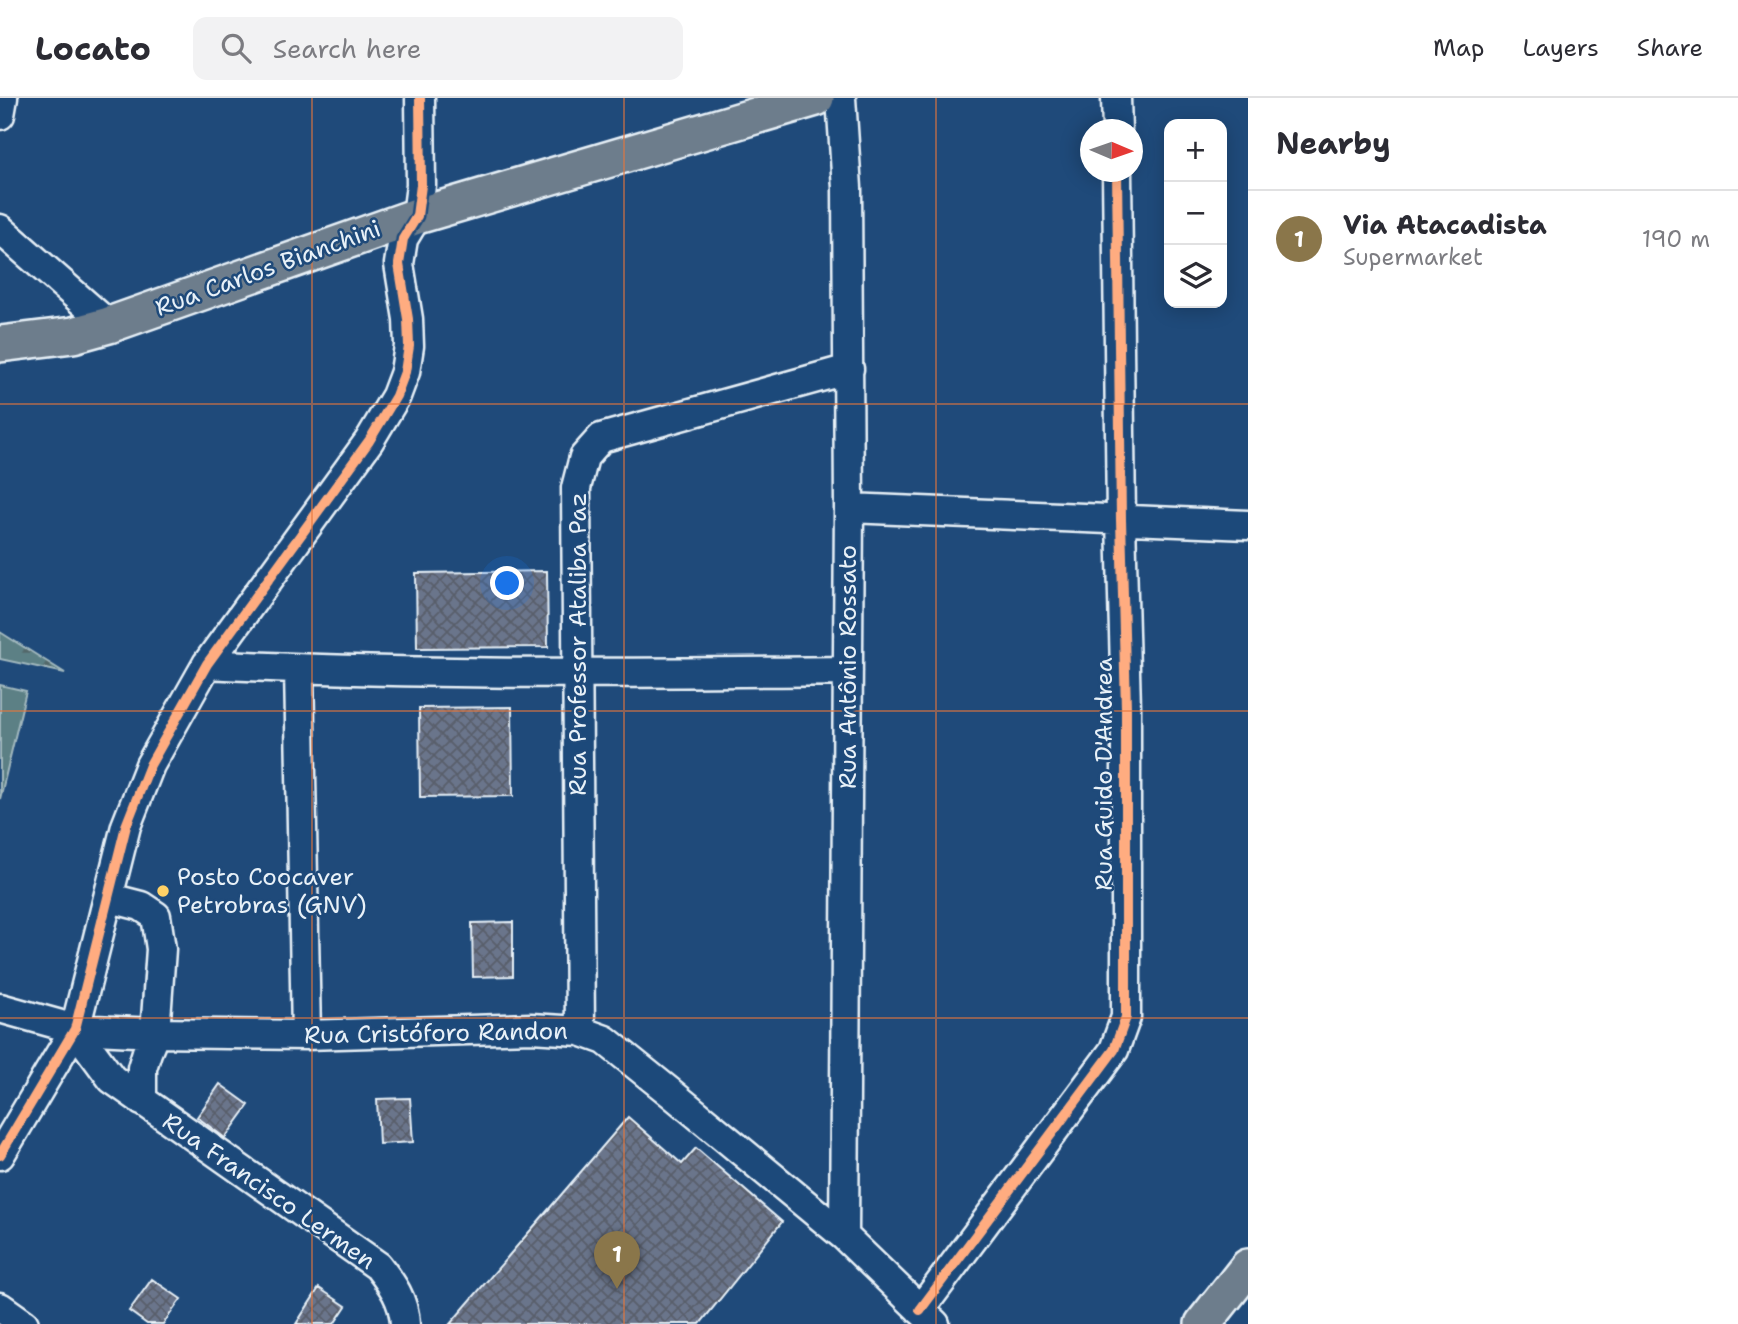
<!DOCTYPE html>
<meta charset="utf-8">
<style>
body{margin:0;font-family:"Shantell Sans",sans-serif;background:#f2f2f3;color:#2b2b33}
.controls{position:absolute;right:21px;top:21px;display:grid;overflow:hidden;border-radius:14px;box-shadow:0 4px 18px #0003}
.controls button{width:63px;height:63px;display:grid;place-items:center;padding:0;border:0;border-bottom:2px solid #e1e1e2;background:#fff;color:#2b2b33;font:35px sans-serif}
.compass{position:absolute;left:1080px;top:21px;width:63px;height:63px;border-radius:50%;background:#fff;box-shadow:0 4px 18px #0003;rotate:92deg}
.you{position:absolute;left:508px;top:486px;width:24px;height:24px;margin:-18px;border:5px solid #fff;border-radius:50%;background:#1a73e8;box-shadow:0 0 0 10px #1a73e833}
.badge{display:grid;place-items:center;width:46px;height:46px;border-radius:50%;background:#8a764a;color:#fff;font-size:23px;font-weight:700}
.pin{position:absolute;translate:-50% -58px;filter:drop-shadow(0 2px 4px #0008)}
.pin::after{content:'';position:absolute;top:37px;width:24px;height:21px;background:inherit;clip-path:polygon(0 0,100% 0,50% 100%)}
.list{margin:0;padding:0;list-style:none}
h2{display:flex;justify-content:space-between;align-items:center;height:91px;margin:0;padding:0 28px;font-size:30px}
h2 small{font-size:23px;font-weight:400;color:#7c7c81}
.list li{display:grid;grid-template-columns:46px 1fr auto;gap:21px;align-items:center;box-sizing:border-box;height:98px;padding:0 28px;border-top:2px solid #e1e1e2}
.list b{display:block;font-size:26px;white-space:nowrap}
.list p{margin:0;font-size:23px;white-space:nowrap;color:#7c7c81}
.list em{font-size:23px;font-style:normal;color:#7c7c81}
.icon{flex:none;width:38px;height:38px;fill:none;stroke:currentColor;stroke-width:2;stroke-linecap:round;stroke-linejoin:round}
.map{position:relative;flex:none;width:1248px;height:1226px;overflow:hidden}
header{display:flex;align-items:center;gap:42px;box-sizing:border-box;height:98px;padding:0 35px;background:#fff;border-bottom:2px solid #e1e1e2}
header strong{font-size:33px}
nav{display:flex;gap:38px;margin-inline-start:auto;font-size:24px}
.search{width:490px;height:63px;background:#f2f2f3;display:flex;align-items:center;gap:18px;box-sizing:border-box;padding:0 24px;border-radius:14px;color:#7c7c81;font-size:26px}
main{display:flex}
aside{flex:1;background:#fff}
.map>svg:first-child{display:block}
.forest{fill:url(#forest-firs);stroke:#a2b8be;stroke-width:2}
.garden{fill:#5c8085;stroke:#a2b8be;stroke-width:2}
.building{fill:url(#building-cross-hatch);stroke:#e8f1f8;stroke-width:2}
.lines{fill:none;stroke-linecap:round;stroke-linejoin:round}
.minor-casing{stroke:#e8f1f8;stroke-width:33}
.major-casing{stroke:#e8f1f8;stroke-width:40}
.minor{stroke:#1f4a7a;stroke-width:28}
.major{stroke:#6d7d8c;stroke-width:35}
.cycleway-casing{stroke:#1f4a7a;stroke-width:15}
.cycleway{stroke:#ffac80;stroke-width:10}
.grid{fill:none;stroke:#e8773b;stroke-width:2;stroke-opacity:0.55}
.poi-dot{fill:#ffd166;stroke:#1f4a7a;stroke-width:2.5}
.labels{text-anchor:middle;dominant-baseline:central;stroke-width:5;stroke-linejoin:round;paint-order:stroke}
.street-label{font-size:24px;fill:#e8f1f8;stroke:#1f4a7a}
.poi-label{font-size:24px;fill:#e8f1f8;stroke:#1f4a7a;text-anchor:start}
</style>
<header>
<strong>Locato</strong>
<div class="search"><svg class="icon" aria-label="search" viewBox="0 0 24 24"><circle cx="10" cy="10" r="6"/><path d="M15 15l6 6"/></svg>Search here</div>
<nav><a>Map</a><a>Layers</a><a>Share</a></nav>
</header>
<main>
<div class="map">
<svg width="1248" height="1226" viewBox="0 0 1248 1226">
<defs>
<pattern id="forest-firs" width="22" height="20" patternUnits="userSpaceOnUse" patternTransform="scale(1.75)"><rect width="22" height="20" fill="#5c8085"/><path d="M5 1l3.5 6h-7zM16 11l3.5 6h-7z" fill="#52676a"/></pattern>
<pattern id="building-cross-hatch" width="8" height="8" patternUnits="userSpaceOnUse" patternTransform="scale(1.75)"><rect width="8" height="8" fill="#6b748b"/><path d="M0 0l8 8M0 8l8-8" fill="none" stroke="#585e6a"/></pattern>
</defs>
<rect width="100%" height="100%" fill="#1f4a7a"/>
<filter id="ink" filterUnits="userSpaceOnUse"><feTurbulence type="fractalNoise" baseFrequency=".0143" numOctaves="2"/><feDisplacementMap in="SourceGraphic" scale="14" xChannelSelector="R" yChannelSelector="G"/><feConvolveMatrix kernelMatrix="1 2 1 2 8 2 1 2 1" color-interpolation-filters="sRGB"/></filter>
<g filter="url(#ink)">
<!-- forest -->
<path class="forest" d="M 0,534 L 65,575 L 0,561 Z"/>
<!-- garden -->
<path class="garden" d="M 0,587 L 26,593 L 0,701 Z"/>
<!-- building -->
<path class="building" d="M 547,473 L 548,549 L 417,550 L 416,475 Z
M 512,609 L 513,698 L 420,699 L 419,610 Z
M 513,824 L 513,878 L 473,879 L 472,825 Z
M 220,986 L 249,1007 L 225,1040 L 197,1019 Z
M 410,1000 L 413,1044 L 379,1046 L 377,1001 Z
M 628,1019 L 682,1066 L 696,1050 L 782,1124 L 700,1226 L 450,1226 Z
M 152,1181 L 181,1201 L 163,1226 L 147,1226 L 129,1213 Z
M 319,1190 L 346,1208 L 334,1226 L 296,1226 Z"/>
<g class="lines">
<defs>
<path id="minor" d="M 841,0 L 847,90 L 849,410 L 844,1138
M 1116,0 L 1117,32
M 0,17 L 3,0
M 0,131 L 109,227
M 849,410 L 1248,427
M 207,566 C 420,578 634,575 848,573
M 299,571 L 306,937
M 110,800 L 141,808 L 156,818 L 161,851 L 155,935 L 147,954 L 142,970 L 142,1003
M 0,910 L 75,931 L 155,935 L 306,937 L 531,930 L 580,933 L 605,942 L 671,995 L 844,1138 L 935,1226
M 75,931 L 112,981 L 378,1168 C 392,1186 404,1202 405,1226
M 580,933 L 576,390 L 584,359 L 601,340 L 849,271
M 0,1057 L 75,931 L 126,728 L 150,667 L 207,566 L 369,343 L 396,298 L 405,274 L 409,248 L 408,221 L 399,166 L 403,141 L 417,118 L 421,87 L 420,0
M 0,1209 L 24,1226
M 920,1212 L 1114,952 L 1126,919 L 1126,610 L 1121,422 L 1117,74"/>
<path id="major" d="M 0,246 L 73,237 L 109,227 L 417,118 L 816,0
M 1203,1226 L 1248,1169"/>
</defs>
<!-- minor casing -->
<use href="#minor" class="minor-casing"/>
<!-- major casing -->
<use href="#major" class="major-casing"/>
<!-- minor -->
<use href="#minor" class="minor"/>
<!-- major -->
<use href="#major" class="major"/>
<defs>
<path id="cycleway" d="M 0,1057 L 75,931 L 126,728 L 150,667 L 207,566 L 369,343 L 396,298 L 405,274 L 409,248 L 408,221 L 399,166 L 403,141 L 417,118 L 421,87 L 420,0
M 920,1212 L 1114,952 L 1126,919 L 1126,610 L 1121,422 L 1117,74"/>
</defs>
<!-- cycleway casing -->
<use href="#cycleway" class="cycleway-casing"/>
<!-- cycleway -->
<use href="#cycleway" class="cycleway"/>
</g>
</g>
<!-- grid -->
<path class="grid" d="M 312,0 L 312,1226M 624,0 L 624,1226M 936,0 L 936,1226M 0,306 L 1248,306M 0,613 L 1248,613M 0,920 L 1248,920"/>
<!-- markers -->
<circle class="poi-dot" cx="163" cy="793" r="7"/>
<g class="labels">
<!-- street labels -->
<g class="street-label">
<text transform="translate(268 170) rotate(-20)">Rua Carlos Bianchini</text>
<text transform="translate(578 546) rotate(-90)">Rua Professor Ataliba Paz</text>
<text transform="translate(848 569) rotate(-90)">Rua Antônio Rossato</text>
<text transform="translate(1104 676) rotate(-90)">Rua Guido D'Andrea</text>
<text transform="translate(436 935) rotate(-1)">Rua Cristóforo Randon</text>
<text transform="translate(269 1093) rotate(35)">Rua Francisco Lermen</text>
</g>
<!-- poi labels -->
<g class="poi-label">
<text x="177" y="779">Posto Coocaver<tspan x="177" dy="28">Petrobras (GNV)</tspan></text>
</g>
</g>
</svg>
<div class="controls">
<button>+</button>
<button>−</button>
<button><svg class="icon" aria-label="layers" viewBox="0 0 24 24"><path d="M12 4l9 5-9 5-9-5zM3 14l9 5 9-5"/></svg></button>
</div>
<svg class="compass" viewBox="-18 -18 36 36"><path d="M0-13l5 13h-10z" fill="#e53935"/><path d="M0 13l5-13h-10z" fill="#7c7c81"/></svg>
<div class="you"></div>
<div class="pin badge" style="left:617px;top:1191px">1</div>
</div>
<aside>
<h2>Nearby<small></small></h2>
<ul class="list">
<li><span class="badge">1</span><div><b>Via Atacadista</b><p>Supermarket</p></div><em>190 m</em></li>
</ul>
</aside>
</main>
